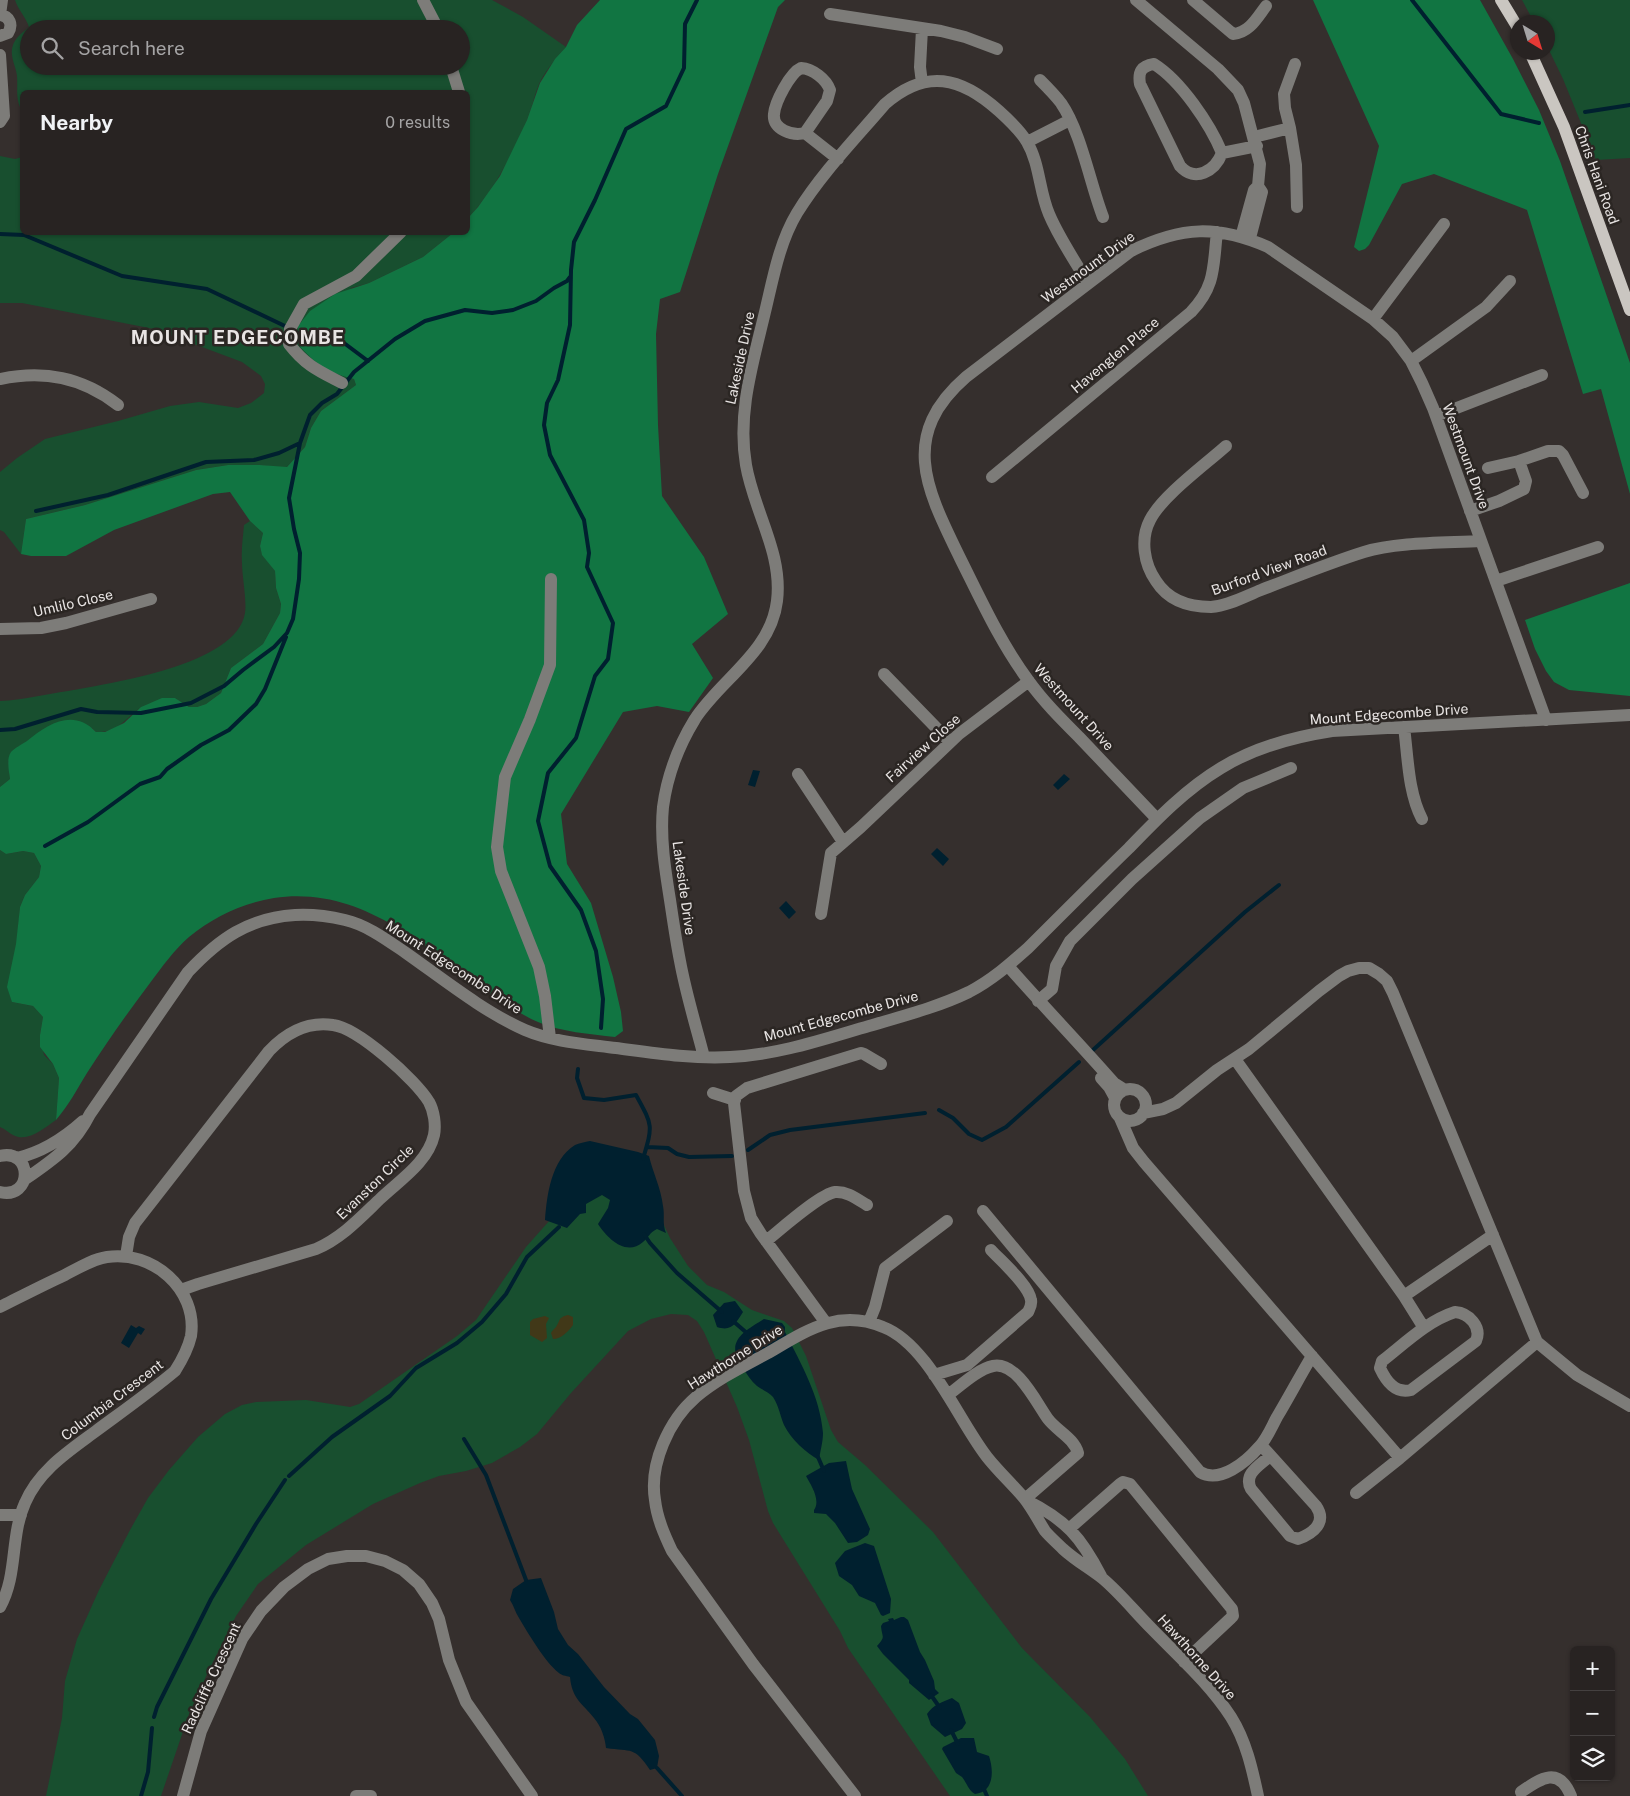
<!DOCTYPE html>
<meta charset="utf-8">
<style>
body{margin:0;font-family:"Public Sans",sans-serif;background:#342f2f;color:#f1f3f6}
.controls{position:absolute;right:15px;bottom:15px;display:grid;overflow:hidden;border-radius:8px;box-shadow:0 1px 4px #0004}
.controls button{width:45px;height:45px;display:grid;place-items:center;padding:0;border:0;border-bottom:1px solid #444040;background:#282322;color:#f1f3f6;font:25px sans-serif}
.compass{position:absolute;left:1510px;top:15px;width:45px;height:45px;border-radius:50%;background:#282322;box-shadow:0 1px 4px #0004;rotate:142deg}
.list{margin:0;padding:0;list-style:none}
h2{display:flex;justify-content:space-between;align-items:center;height:65px;margin:0;padding:0 20px;font-size:21px}
h2 small{font-size:16px;font-weight:400;color:#a5a4a5}
.icon{flex:none;width:28px;height:28px;fill:none;stroke:currentColor;stroke-width:2;stroke-linecap:round;stroke-linejoin:round}
.map{position:relative;flex:none;width:1630px;height:1796px;overflow:hidden}
.search{position:absolute;background:#282322;box-shadow:0 1px 4px #0004;left:20px;top:20px;width:450px;height:55px;display:flex;align-items:center;gap:12px;box-sizing:border-box;padding:0 18px;border-radius:28px;color:#a5a4a5;font-size:19px}
.panel{position:absolute;background:#282322;box-shadow:0 1px 4px #0004;left:20px;top:90px;width:450px;height:145px;border-radius:8px}
.map>svg:first-child{display:block}
.green{fill:#184f2f;fill-rule:evenodd}
.forest{fill:#117542}
.sand{fill:#413818}
.water{fill:#00202f}
.lines{fill:none;stroke-linecap:round;stroke-linejoin:round}
.stream{stroke:#00202f;stroke-width:4}
.minor{stroke:#7d7c79;stroke-width:12}
.major{stroke:#cac6c1;stroke-width:12}
.labels{text-anchor:middle;dominant-baseline:central;stroke-width:5;stroke-linejoin:round;paint-order:stroke}
.street-label{font-size:14px;fill:#e8e4e3;stroke:#2b2623}
.district-label{font-size:19px;font-weight:bold;letter-spacing:1px;fill:#e8e4e3;stroke:#2b2623}
</style>
<div class="map">
<svg width="1630" height="1796" viewBox="0 0 1630 1796">
<rect width="100%" height="100%" fill="#352f2d"/>
<!-- green -->
<path class="green" d="M 15,0 L 492,0 L 523,17 L 566,47 C 556,58 546,70 539,84 C 534,96 532,108 527,120 C 512,155 494,191 468,218 L 468,92 L 22,92 L 22,111 C 15,99 18,89 17,76 C 16,66 9,56 13,45 C 15,38 23,32 29,27 C 26,17 18,10 15,0 ZM 29,29 L 461,29 L 461,66 L 29,66 Z
M 1522,0 L 1630,0 L 1630,158 L 1596,160 L 1563,79 L 1548,48 L 1548,22 L 1534,22 Z
M 0,156 L 15,159 L 22,157 L 22,232 L 453,233 L 423,257 L 369,283 L 351,288 L 332,373 L 354,379 L 356,385 L 321,411 L 311,428 L 305,447 L 286,468 L 260,465 L 228,465 L 196,470 L 85,505 L 26,519 L 21,554 L 4,532 L 0,530 L 0,472 L 17,458 L 45,439 L 118,421 L 170,406 L 199,402 L 238,408 L 251,403 L 264,393 L 265,384 L 261,376 L 242,362 L 154,329 L 22,303 L 0,303 Z
M 250,521 L 263,533 L 260,546 L 262,554 L 275,571 L 276,588 L 281,604 L 280,613 L 263,644 L 231,668 L 221,693 L 206,704 L 197,707 L 189,707 L 175,698 C 164,700 149,702 140,708 C 125,719 117,733 96,732 L 92,728 L 8,761 L 10,779 L 0,787 L 0,701 C 23,700 46,694 68,691 C 111,683 237,665 245,613 C 247,601 242,576 242,563 C 241,550 243,537 244,525 Z
M 0,850 L 6,854 L 23,851 L 34,853 L 41,866 L 39,877 L 25,895 L 20,907 L 12,1002 L 33,1006 L 43,1017 L 40,1035 L 44,1055 L 53,1064 L 59,1078 L 56,1120 C 44,1128 28,1143 13,1135 C 9,1133 5,1129 0,1127 Z
M 584,1174 L 656,1208 L 670,1238 L 688,1266 L 707,1285 L 724,1292 L 752,1310 L 784,1321 L 792,1328 L 806,1356 L 831,1430 L 838,1442 L 865,1465 L 933,1532 L 1022,1648 L 1090,1717 L 1125,1759 L 1148,1796 L 950,1796 L 848,1648 L 840,1631 L 773,1523 L 768,1511 L 749,1440 L 737,1407 L 704,1332 L 697,1321 L 688,1315 L 671,1314 L 651,1319 L 628,1331 L 571,1393 L 537,1434 L 520,1447 L 492,1463 L 466,1471 L 439,1476 L 420,1483 L 373,1504 L 306,1545 L 258,1584 L 236,1616 L 208,1672 L 189,1714 L 161,1796 L 46,1796 L 62,1718 L 65,1681 L 77,1639 L 99,1590 L 130,1530 L 148,1498 L 169,1470 L 198,1437 L 225,1414 L 242,1405 L 256,1402 L 306,1400 L 350,1407 L 359,1404 L 457,1336 L 476,1320 L 526,1247 L 558,1211 Z"/>
<!-- forest -->
<path class="forest" d="M 600,0 L 785,0 L 778,7 L 718,174 L 680,292 L 660,299 L 656,334 L 658,425 L 662,496 L 704,557 L 728,614 L 692,644 L 713,678 L 689,712 L 657,706 L 623,712 L 561,814 L 567,864 L 591,903 L 613,977 L 621,1012 L 623,1031 L 615,1037 C 590,1034 561,1032 538,1022 C 517,1013 498,999 480,986 C 417,941 358,886 274,898 C 243,903 213,917 189,937 C 174,950 162,967 150,983 C 128,1012 107,1042 87,1073 C 77,1089 69,1105 56,1120 L 59,1078 L 53,1064 L 40,1047 L 40,1035 L 43,1017 L 33,1006 L 12,1002 L 7,987 L 16,944 L 20,907 L 25,895 L 39,877 L 41,866 L 34,853 L 23,851 L 6,854 L 0,850 L 0,787 L 10,779 C 9,771 6,759 11,752 C 15,748 22,744 27,741 C 48,724 73,708 96,732 L 105,732 L 124,723 L 141,707 L 162,698 L 175,698 L 189,707 L 197,707 L 206,704 L 221,693 L 231,668 L 263,644 L 280,613 L 281,604 L 276,588 L 275,571 L 262,555 L 260,546 L 263,533 L 250,521 L 230,492 L 213,494 L 114,530 L 66,556 L 31,556 L 21,554 L 26,519 L 85,505 L 196,470 L 228,465 L 260,465 L 287,467 L 305,447 L 311,428 L 321,411 L 356,385 L 354,379 C 326,372 320,367 300,347 L 298,326 L 310,311 L 335,294 L 369,283 L 423,257 L 453,233 L 468,232 L 468,218 L 478,207 L 500,176 L 527,120 L 540,83 L 555,59 L 566,47 L 577,25 Z
M 1313,0 L 1480,0 L 1513,59 L 1539,110 L 1560,161 L 1630,363 L 1630,494 L 1601,389 L 1583,394 L 1527,210 L 1434,174 L 1402,184 L 1369,245 L 1365,249 L 1359,251 L 1354,247 L 1379,146 Z
M 1630,583 L 1630,696 L 1569,690 L 1554,682 L 1546,671 L 1535,649 L 1525,620 Z"/>
<!-- sand -->
<path class="sand" d="M 568,1315 L 573,1317 L 573,1325 C 569,1331 561,1339 553,1339 L 551,1333 C 552,1331 554,1329 556,1327 C 561,1320 557,1318 568,1315 Z
M 545,1316 L 549,1318 L 546,1324 L 547,1338 L 542,1342 L 530,1335 L 530,1322 L 533,1319 Z"/>
<!-- water -->
<path class="water" d="M 753,770 L 760,771 L 755,787 L 748,785 Z
M 1064,774 L 1070,779 L 1058,790 L 1053,785 Z
M 937,848 L 949,859 L 943,866 L 931,854 Z
M 786,901 L 796,912 L 789,919 L 779,908 Z
M 590,1141 L 638,1152 L 649,1156 C 653,1173 661,1188 663,1206 C 665,1216 662,1223 666,1233 L 657,1229 C 649,1233 649,1237 643,1242 C 626,1257 607,1238 598,1224 L 608,1208 L 610,1200 L 602,1195 L 586,1204 L 586,1213 L 580,1214 L 567,1228 L 545,1220 C 547,1195 551,1160 575,1145 C 579,1143 585,1142 590,1141 Z
M 735,1301 L 743,1312 C 736,1323 732,1332 717,1327 L 713,1315 L 724,1303 Z
M 764,1319 L 782,1323 L 785,1327 L 785,1332 C 801,1364 820,1396 823,1433 C 823,1442 820,1452 819,1460 C 806,1453 791,1439 784,1425 C 780,1416 779,1406 773,1397 C 769,1392 762,1390 757,1386 C 751,1381 747,1374 743,1368 C 724,1342 743,1332 764,1319 Z
M 131,1325 L 136,1328 L 139,1326 L 145,1329 L 141,1335 L 138,1333 L 129,1348 L 121,1343 Z
M 846,1461 L 852,1489 L 870,1529 L 868,1535 L 857,1542 L 848,1543 L 835,1523 L 826,1514 L 814,1513 L 814,1510 C 821,1500 811,1485 806,1476 L 829,1463 Z
M 865,1543 L 874,1546 L 891,1599 L 890,1613 L 883,1616 L 881,1615 L 875,1603 L 859,1596 L 852,1585 L 839,1576 L 835,1563 L 845,1551 Z
M 541,1578 L 554,1612 L 558,1629 L 568,1645 L 578,1654 L 604,1687 L 630,1714 L 638,1719 L 655,1740 L 659,1756 L 657,1768 L 650,1770 C 634,1746 632,1752 606,1748 C 605,1738 601,1726 594,1718 C 582,1703 572,1699 570,1677 C 566,1676 561,1675 559,1673 C 545,1662 528,1633 519,1618 C 515,1612 514,1606 510,1600 L 513,1589 L 526,1580 Z
M 901,1617 L 904,1617 L 908,1620 L 920,1652 L 925,1660 L 934,1681 L 935,1689 L 939,1693 L 929,1700 L 909,1683 L 909,1680 L 883,1654 L 877,1646 C 886,1636 882,1638 881,1626 L 883,1623 L 889,1621 L 888,1619 L 893,1618 L 894,1620 Z
M 952,1698 L 959,1703 L 966,1723 L 962,1729 L 945,1737 L 931,1725 L 927,1714 C 933,1705 942,1702 952,1698 Z
M 961,1738 L 974,1738 L 977,1752 L 989,1756 C 994,1771 994,1792 975,1794 C 968,1790 967,1783 962,1777 L 956,1773 L 942,1749 L 943,1747 Z"/>
<g class="lines">
<!-- stream -->
<path class="stream" d="M 1412,0 L 1501,114 L 1539,123
M 1585,112 L 1630,105
M 0,234 L 24,235 L 122,276 L 207,289 L 287,327
M 293,331 L 297,333 L 340,340 L 368,361
M 36,511 L 108,495 L 206,462 L 254,460 L 279,453 L 300,443 L 310,415 L 322,403 L 337,394 L 354,372 L 395,339 L 425,321 L 465,310 L 492,313 L 513,310 L 536,301 L 554,288 L 567,281 L 570,277
M 0,730 L 15,729 L 81,709 L 97,712 L 141,713 L 191,703 L 224,686 L 243,670 L 274,647 L 287,633 L 293,619 L 299,579 L 300,553 L 294,529 L 289,498 L 300,443
M 45,846 L 88,822 L 140,784 L 160,777 L 167,769 L 201,745 L 229,730 L 256,704 L 265,689 L 286,637
M 601,1028 L 603,999 L 596,951 L 581,910 L 550,866 L 538,821 L 548,773 L 576,738 L 595,676 L 608,659 L 613,623 L 587,567 L 589,553 L 584,520 L 550,455 L 544,425 L 547,403 L 558,380 L 570,325 L 571,270 L 574,242 L 595,200 L 626,129 L 666,106 L 684,68 L 685,24 L 697,0
M 1093,1050 L 1245,912 L 1279,885
M 578,1069 L 577,1078 L 584,1098 L 604,1100 L 636,1095 C 653,1126 653,1125 643,1159
M 939,1110 L 953,1118 L 969,1134 L 982,1140 L 1006,1127 L 1079,1062
M 647,1147 L 668,1148 L 677,1154 L 689,1157 L 732,1156
M 748,1150 L 770,1135 L 790,1130 L 925,1113
M 644,1234 L 650,1243 L 677,1273 L 722,1312
M 733,1321 L 748,1334
M 464,1439 L 486,1475 L 526,1580
M 818,1457 L 824,1471
M 289,1476 L 332,1437 L 390,1396 L 416,1368 L 457,1343 L 482,1322 L 506,1294 L 527,1257 L 559,1227
M 931,1695 L 940,1708
M 154,1717 L 157,1707 L 211,1599 L 256,1524 L 285,1480
M 951,1730 L 958,1744
M 657,1768 L 682,1796
M 983,1787 L 987,1796
M 141,1796 L 148,1772 L 152,1728"/>
<!-- minor -->
<path class="minor" d="M 423,0 L 438,29
M 1136,0 L 1218,69 L 1238,90 L 1244,103 L 1260,164 L 1258,186 L 1254,190 L 1241,237
M 1193,0 L 1233,34 C 1249,33 1257,18 1266,6
M 830,14 L 941,31 L 965,37 L 997,49
M 0,15 C 10,16 13,25 8,33 L 0,36
M 0,15 L 2,0
M 0,55 L 4,116 L 0,122
M 1154,64 C 1181,81 1210,124 1222,153 C 1215,171 1195,183 1180,166 L 1140,84 C 1138,72 1141,66 1154,64 Z
M 1295,64 L 1284,94 L 1285,108 L 1290,128 L 1296,165 L 1297,207
M 451,66 L 459,92
M 1040,80 C 1047,87 1055,95 1061,103 C 1081,132 1090,183 1103,217
M 922,83 L 920,67 L 922,29
M 805,133 L 827,101 L 830,90 C 826,79 813,69 801,68 C 790,73 775,102 774,114 C 772,130 793,136 805,133 L 838,159
M 1254,137 L 1290,128
M 1027,142 L 1070,120
M 1222,153 L 1257,146
M 1250,238 L 1262,192 L 1258,186
M 1373,319 L 1444,224
M 1411,361 L 1486,307 L 1510,281
M 0,379 C 44,370 82,377 118,405
M 342,383 C 319,371 306,366 289,344 L 290,329 L 304,304 L 356,276 L 401,232
M 1436,416 L 1542,375
M 1226,446 C 1206,464 1162,496 1150,520 C 1140,539 1144,564 1156,581 C 1168,600 1189,607 1211,607 C 1228,606 1246,596 1261,590 C 1295,577 1329,563 1364,552 C 1396,542 1447,543 1481,541
M 1488,468 L 1519,461 L 1548,451 L 1559,451 L 1563,455 L 1583,493
M 992,477 L 1191,312 C 1216,286 1213,266 1217,232
M 1470,511 L 1499,501 L 1524,489 L 1526,481 L 1519,461
M 1496,581 L 1598,547
M 0,629 L 41,628 L 66,623 L 151,599
M 884,674 L 950,742
M 1404,727 C 1408,757 1408,792 1422,819
M 798,774 L 843,842
M 1157,819 C 1131,792 1105,764 1079,737 C 1061,719 1043,701 1028,680 C 1000,642 981,600 960,558 C 927,490 898,436 966,377 L 1131,251 C 1182,226 1217,225 1268,247 L 1373,319 L 1393,337 L 1411,361 L 1422,383 L 1433,408 L 1546,720
M 821,914 L 831,853 L 861,827 L 959,734 L 1029,681
M 1008,966 C 1043,1006 1079,1043 1114,1083 L 1125,1090
M 1038,1001 L 1052,989 L 1056,966 L 1070,941 L 1132,879 L 1200,818 L 1243,788 L 1291,768
M 550,1038 L 545,996 L 539,967 L 501,871 L 497,847 L 505,777 L 530,719 L 550,665 L 551,579
M 704,1057 C 696,1026 686,994 680,961 C 676,941 673,920 670,900 C 665,869 660,838 663,807 C 667,777 679,745 695,719 C 721,679 771,652 777,601 C 783,553 754,512 746,465 C 737,413 753,363 765,312 C 773,279 779,243 797,213 C 821,174 855,139 885,104 C 926,68 961,77 999,111 C 1009,120 1020,130 1027,142 C 1040,164 1039,191 1049,214 C 1059,238 1075,261 1088,283
M 1235,1059 L 1404,1296 L 1493,1235
M 1101,1078 L 1109,1087 L 1115,1098
M1114 1105a16 16 0 1 1 32 0a16 16 0 1 1-32 0Z
M 713,1093 L 735,1100
M 1143,1113 L 1163,1109 L 1176,1103 L 1217,1070 L 1249,1049 L 1319,991 L 1339,976 L 1348,971 L 1359,968 L 1369,968 L 1379,974 L 1387,981 L 1393,993 L 1537,1342 L 1400,1458 L 1356,1493
M 1120,1118 L 1133,1148 L 1144,1162 L 1400,1458
M 0,1156 C 33,1148 33,1200 0,1192
M 17,1158 C 43,1152 63,1139 83,1121
M 24,1180 C 53,1160 74,1146 90,1114 L 188,972 C 219,939 248,918 295,915 C 312,914 328,916 345,920 C 367,925 387,940 406,953 C 443,979 484,1012 525,1030 C 553,1042 586,1044 616,1048 C 654,1053 692,1059 730,1057 C 778,1055 824,1039 869,1026 C 903,1016 938,1007 969,992 C 992,980 1010,964 1028,948 C 1062,914 1095,881 1129,848 C 1157,819 1186,789 1221,768 C 1255,747 1293,737 1332,731 L 1630,715
M 983,1211 L 1200,1472 C 1220,1484 1246,1462 1259,1447 C 1267,1439 1272,1426 1277,1417 C 1289,1397 1300,1376 1312,1356
M 766,1241 C 780,1230 820,1194 835,1192 C 847,1191 857,1199 867,1205
M 126,1256 L 129,1237 L 135,1223 L 269,1051 C 286,1033 307,1021 333,1025 C 358,1028 416,1080 429,1102 C 434,1111 436,1125 434,1135 C 428,1162 400,1180 381,1198 C 361,1217 342,1238 316,1249 L 198,1284 L 181,1290
M 1404,1296 L 1424,1328
M 0,1307 C 22,1296 43,1285 65,1275 C 78,1268 93,1259 107,1257 C 152,1250 198,1289 191,1336 C 188,1349 182,1360 175,1371 C 150,1392 123,1411 96,1431 C 69,1451 39,1470 25,1503 C 10,1536 18,1575 0,1607
M 1455,1312 C 1469,1313 1482,1327 1476,1341 L 1411,1390 C 1395,1394 1386,1381 1380,1368 L 1382,1361 C 1404,1344 1427,1321 1455,1312 Z
M 869,1322 L 875,1307 L 885,1268 L 947,1221
M 826,1323 L 761,1234 L 751,1218 L 744,1191 L 734,1103 L 736,1096 L 747,1088 L 861,1053 L 864,1054 L 881,1064
M 1537,1342 L 1577,1375 L 1630,1406
M 934,1375 L 967,1365 L 1028,1312 C 1030,1308 1032,1305 1031,1300 C 1029,1285 1001,1261 991,1250
M 948,1395 C 960,1386 978,1369 993,1366 C 1017,1361 1037,1404 1048,1419 C 1057,1431 1074,1438 1078,1453 L 1025,1499
M 1261,1445 L 1316,1506 C 1327,1522 1314,1533 1298,1539 L 1290,1536 L 1251,1489 C 1243,1474 1260,1465 1270,1456
M 1026,1500 C 1066,1520 1081,1537 1101,1576
M 0,1515 L 21,1515
M 1070,1528 L 1120,1484 L 1123,1482 L 1130,1484 L 1232,1609 L 1233,1616 L 1231,1618 L 1184,1662
M 1521,1792 C 1541,1778 1559,1766 1571,1796
M 183,1796 L 201,1731 L 242,1639 L 261,1611 L 284,1587 L 308,1569 L 328,1559 L 347,1556 L 366,1556 L 385,1561 L 403,1570 L 419,1584 L 432,1603 L 439,1619 L 449,1660 L 466,1702 L 532,1796
M 356,1796 L 371,1796
M 855,1796 L 753,1664 L 672,1551 C 664,1534 657,1518 655,1500 C 649,1464 669,1420 696,1397 C 717,1379 744,1366 768,1353 C 806,1331 838,1308 883,1327 C 928,1344 958,1420 987,1457 C 998,1471 1012,1484 1024,1498 C 1032,1508 1038,1520 1045,1531 C 1050,1537 1057,1543 1063,1549 C 1075,1560 1089,1568 1102,1578 C 1120,1593 1135,1612 1151,1628 C 1178,1656 1209,1683 1231,1717 C 1246,1741 1252,1768 1258,1796"/>
<!-- major -->
<path class="major" d="M 1501,0 L 1518,28
M 1530,52 L 1564,127 L 1630,310"/>
</g>
<g class="labels">
<!-- street labels -->
<g class="street-label">
<text transform="translate(1597 175) rotate(70)">Chris Hani Road</text>
<text transform="translate(1088 267) rotate(-36)">Westmount Drive</text>
<text transform="translate(1115 355) rotate(-40)">Havenglen Place</text>
<text transform="translate(740 358) rotate(-78)">Lakeside Drive</text>
<text transform="translate(1466 456) rotate(70)">Westmount Drive</text>
<text transform="translate(1269 570) rotate(-20)">Burford View Road</text>
<text transform="translate(73 603) rotate(-13)">Umlilo Close</text>
<text transform="translate(1074 707) rotate(48)">Westmount Drive</text>
<text transform="translate(1389 714) rotate(-4)">Mount Edgecombe Drive</text>
<text transform="translate(923 748) rotate(-42)">Fairview Close</text>
<text transform="translate(684 888) rotate(82)">Lakeside Drive</text>
<text transform="translate(454 967) rotate(33)">Mount Edgecombe Drive</text>
<text transform="translate(841 1016) rotate(-15)">Mount Edgecombe Drive</text>
<text transform="translate(375 1182) rotate(-44)">Evanston Circle</text>
<text transform="translate(735 1357) rotate(-32)">Hawthorne Drive</text>
<text transform="translate(112 1400) rotate(-37)">Columbia Crescent</text>
<text transform="translate(1197 1657) rotate(48)">Hawthorne Drive</text>
<text transform="translate(211 1678) rotate(-65)">Radcliffe Crescent</text>
</g>
<!-- district labels -->
<g class="district-label">
<text x="238" y="337">MOUNT EDGECOMBE</text>
</g>
</g>
</svg>
<div class="controls">
<button>+</button>
<button>−</button>
<button><svg class="icon" aria-label="layers" viewBox="0 0 24 24"><path d="M12 4l9 5-9 5-9-5zM3 14l9 5 9-5"/></svg></button>
</div>
<svg class="compass" viewBox="-18 -18 36 36"><path d="M0-13l5 13h-10z" fill="#e53935"/><path d="M0 13l5-13h-10z" fill="#a5a4a5"/></svg>
<div class="search"><svg class="icon" aria-label="search" viewBox="0 0 24 24"><circle cx="10" cy="10" r="6"/><path d="M15 15l6 6"/></svg>Search here</div>
<section class="panel">
<h2>Nearby<small>0 results</small></h2>
<ul class="list">
</ul>
</section>
</div>
